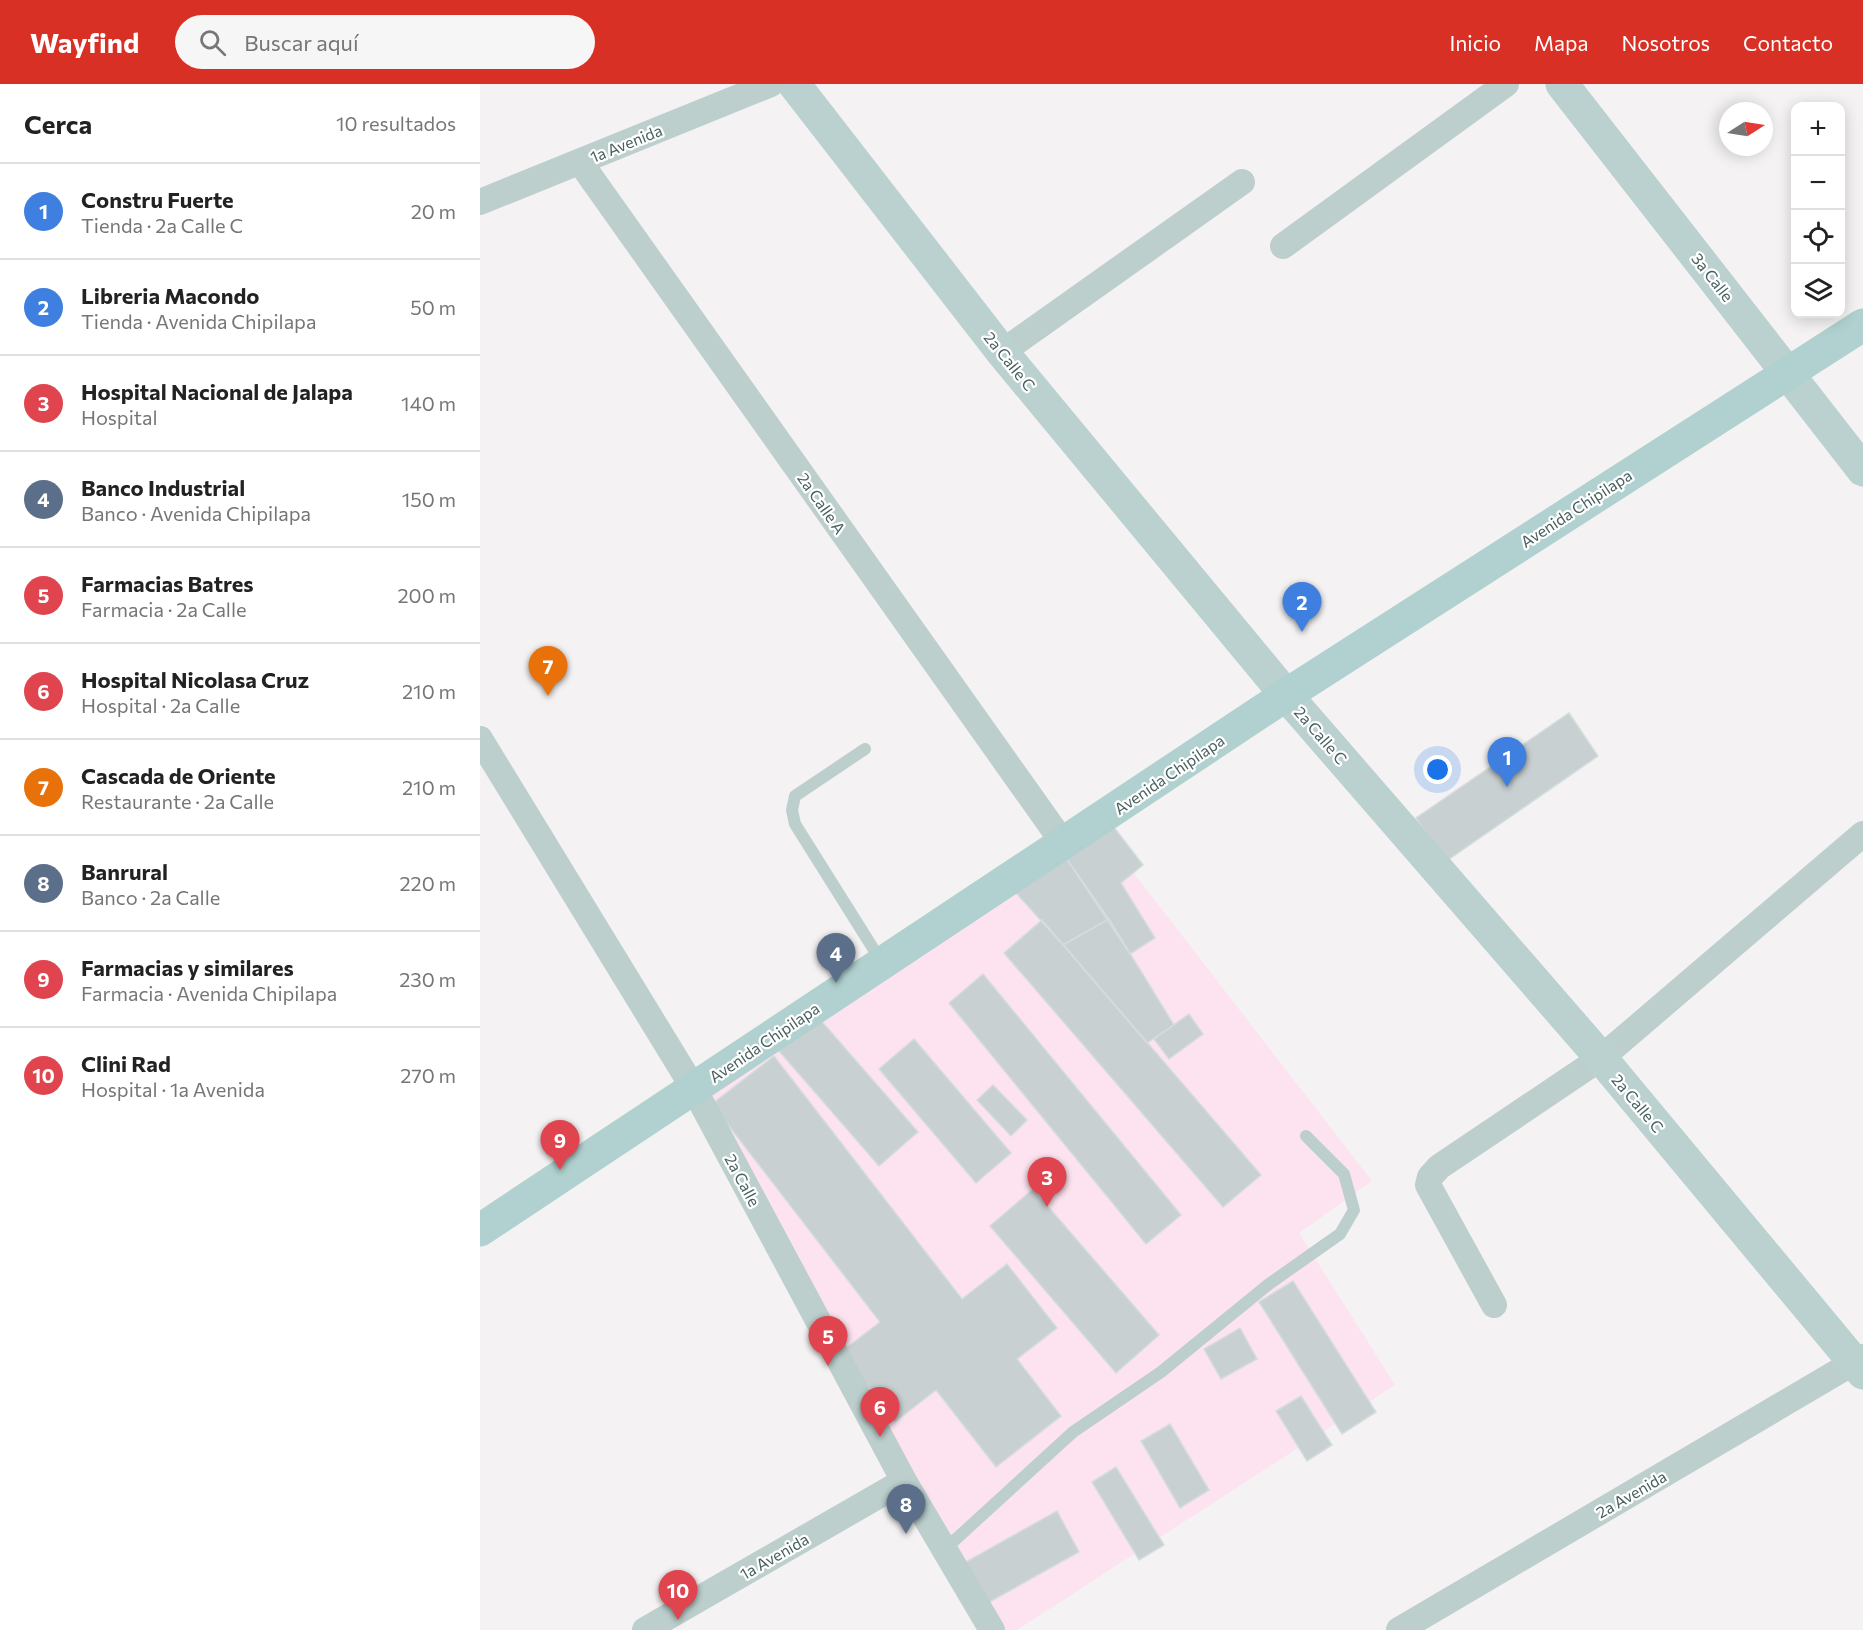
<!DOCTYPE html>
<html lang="es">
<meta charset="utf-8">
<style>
body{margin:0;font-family:Commissioner,sans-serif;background:#f6f6f6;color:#222}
.controls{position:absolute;right:18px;top:18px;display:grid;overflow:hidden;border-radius:12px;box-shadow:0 3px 15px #0003}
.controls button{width:54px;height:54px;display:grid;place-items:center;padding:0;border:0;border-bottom:2px solid #e0e0e0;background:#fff;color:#222;font:30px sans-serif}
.compass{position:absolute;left:1239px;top:18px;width:54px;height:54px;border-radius:50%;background:#fff;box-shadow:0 3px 15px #0003;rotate:78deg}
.you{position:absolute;left:958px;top:686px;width:21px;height:21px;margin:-15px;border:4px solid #fff;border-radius:50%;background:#1a73e8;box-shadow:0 0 0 9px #1a73e833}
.badge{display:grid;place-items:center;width:39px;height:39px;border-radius:50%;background:#d93025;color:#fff;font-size:20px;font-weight:700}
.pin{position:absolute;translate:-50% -50px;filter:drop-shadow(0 2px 3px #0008)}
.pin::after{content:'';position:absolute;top:32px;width:21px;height:18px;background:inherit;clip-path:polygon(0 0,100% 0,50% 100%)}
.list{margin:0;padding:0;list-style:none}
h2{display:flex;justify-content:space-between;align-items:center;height:78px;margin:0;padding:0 24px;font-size:26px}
h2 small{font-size:20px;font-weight:400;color:#767676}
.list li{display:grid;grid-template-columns:39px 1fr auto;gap:18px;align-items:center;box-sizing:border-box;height:96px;padding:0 24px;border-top:2px solid #e0e0e0}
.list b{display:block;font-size:22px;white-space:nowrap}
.list p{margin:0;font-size:20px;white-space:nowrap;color:#767676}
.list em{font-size:20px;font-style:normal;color:#767676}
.icon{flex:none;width:33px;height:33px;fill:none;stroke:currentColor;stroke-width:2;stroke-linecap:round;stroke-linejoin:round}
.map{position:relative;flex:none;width:1383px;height:1546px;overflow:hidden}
header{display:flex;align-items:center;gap:36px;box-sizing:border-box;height:84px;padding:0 30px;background:#d93025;color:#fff}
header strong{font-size:28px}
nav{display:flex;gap:33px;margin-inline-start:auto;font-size:21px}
.search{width:420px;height:54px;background:#f6f6f6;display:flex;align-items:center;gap:15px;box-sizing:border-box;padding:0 21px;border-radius:33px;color:#767676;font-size:22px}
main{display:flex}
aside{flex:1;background:#fff}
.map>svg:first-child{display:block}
.medical{fill:#fce3ef}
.building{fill:#c8d0d1;stroke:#d5dcdd;stroke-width:1.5}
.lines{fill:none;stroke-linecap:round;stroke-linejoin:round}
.lane{stroke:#bccfcd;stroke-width:12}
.street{stroke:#bccfcd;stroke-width:26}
.secondary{stroke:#bad1d0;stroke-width:33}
.primary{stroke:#b0d1cf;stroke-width:33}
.labels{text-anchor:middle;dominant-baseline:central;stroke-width:4.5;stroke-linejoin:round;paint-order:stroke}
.street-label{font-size:16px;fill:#48605e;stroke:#fff}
</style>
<header>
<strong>Wayfind</strong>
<div class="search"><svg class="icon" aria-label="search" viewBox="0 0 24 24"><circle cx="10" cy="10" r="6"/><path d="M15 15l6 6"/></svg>Buscar aquí</div>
<nav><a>Inicio</a><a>Mapa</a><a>Nosotros</a><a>Contacto</a></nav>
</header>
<main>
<aside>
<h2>Cerca<small>10 resultados</small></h2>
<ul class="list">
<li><span class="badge" style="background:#3f7fe0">1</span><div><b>Constru Fuerte</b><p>Tienda · 2a Calle C</p></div><em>20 m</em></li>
<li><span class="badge" style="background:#3f7fe0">2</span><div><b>Libreria Macondo</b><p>Tienda · Avenida Chipilapa</p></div><em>50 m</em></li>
<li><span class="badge" style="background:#e0444e">3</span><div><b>Hospital Nacional de Jalapa</b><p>Hospital</p></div><em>140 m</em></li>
<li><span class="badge" style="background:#5c6f8a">4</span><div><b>Banco Industrial</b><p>Banco · Avenida Chipilapa</p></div><em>150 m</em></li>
<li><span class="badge" style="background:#e0444e">5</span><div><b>Farmacias Batres</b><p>Farmacia · 2a Calle</p></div><em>200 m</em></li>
<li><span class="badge" style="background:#e0444e">6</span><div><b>Hospital Nicolasa Cruz</b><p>Hospital · 2a Calle</p></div><em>210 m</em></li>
<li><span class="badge" style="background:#e8710a">7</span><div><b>Cascada de Oriente</b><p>Restaurante · 2a Calle</p></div><em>210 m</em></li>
<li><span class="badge" style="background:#5c6f8a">8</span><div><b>Banrural</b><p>Banco · 2a Calle</p></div><em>220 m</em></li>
<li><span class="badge" style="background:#e0444e">9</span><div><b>Farmacias y similares</b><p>Farmacia · Avenida Chipilapa</p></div><em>230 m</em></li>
<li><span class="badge" style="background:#e0444e">10</span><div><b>Clini Rad</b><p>Hospital · 1a Avenida</p></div><em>270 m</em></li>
</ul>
</aside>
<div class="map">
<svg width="1383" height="1546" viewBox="0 0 1383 1546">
<rect width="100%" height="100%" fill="#f4f2f3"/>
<!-- medical -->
<path class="medical" d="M 615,739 L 892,1097 L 819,1149 L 915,1301 L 537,1546 L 512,1546 L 218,1013 Z"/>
<!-- building -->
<path class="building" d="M 1089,629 L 1118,672 L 965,778 L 936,734 Z
M 633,742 L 663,781 L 641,799 L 675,854 L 650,870 L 586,774 Z
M 586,774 L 629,835 L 583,861 L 536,809 Z
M 629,835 L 694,941 L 667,959 L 583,861 Z
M 562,836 L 781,1091 L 743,1123 L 524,869 Z
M 503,890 L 701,1131 L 666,1160 L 469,919 Z
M 709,930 L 723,950 L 689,975 L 674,955 Z
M 338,933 L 438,1048 L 399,1082 L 299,967 Z
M 434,955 L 531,1069 L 496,1099 L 399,985 Z
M 294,972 L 482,1215 L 527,1180 L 577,1244 L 537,1275 L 581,1332 L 516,1383 L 456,1306 L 415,1338 L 361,1268 L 400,1238 L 232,1020 Z
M 513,1001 L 547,1036 L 531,1052 L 497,1016 Z
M 553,1105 L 679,1251 L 636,1289 L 510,1142 Z
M 813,1197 L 896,1328 L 862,1350 L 779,1218 Z
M 760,1244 L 777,1275 L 741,1295 L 724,1265 Z
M 821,1312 L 852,1361 L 827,1377 L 796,1327 Z
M 690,1340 L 729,1406 L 700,1424 L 661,1357 Z
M 636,1383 L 684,1461 L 659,1476 L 612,1398 Z
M 577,1427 L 599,1468 L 506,1520 L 484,1479 Z"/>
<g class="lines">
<!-- lane -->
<path class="lane" d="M 385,665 L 315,712 L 312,726 L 315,740 L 401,877
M 464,1466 L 593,1348 L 681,1288 L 789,1200 L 860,1150 L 874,1126 L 864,1090 L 826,1052"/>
<!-- street -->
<path class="street" d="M 100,78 L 584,760
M 0,118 L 291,0
M 803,162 L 1026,0
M 522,268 L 762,98
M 0,655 L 214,1005 L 424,1397 L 512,1546
M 1014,1221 L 948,1101 L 950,1093 L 959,1083 L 1121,974 L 1383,750
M 165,1546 L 424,1397
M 919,1546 L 1383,1273"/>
<!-- secondary -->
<path class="secondary" d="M 314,0 L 522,268 L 806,611 L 1121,974 L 1383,1289
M 1082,0 L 1383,386"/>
<!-- primary -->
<path class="primary" d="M 0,1146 L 806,611 L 1383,241"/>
</g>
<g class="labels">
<!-- street labels -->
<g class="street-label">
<text transform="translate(146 59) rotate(-22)">1a Avenida</text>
<text transform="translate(1233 193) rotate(52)">3a Calle</text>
<text transform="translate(530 277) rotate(51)">2a Calle C</text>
<text transform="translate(342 419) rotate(55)">2a Calle A</text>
<text transform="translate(1096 424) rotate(-33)">Avenida Chipilapa</text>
<text transform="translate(841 651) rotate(49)">2a Calle C</text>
<text transform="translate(689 690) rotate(-34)">Avenida Chipilapa</text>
<text transform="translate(284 958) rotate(-34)">Avenida Chipilapa</text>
<text transform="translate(1158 1019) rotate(50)">2a Calle C</text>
<text transform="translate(263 1096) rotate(62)">2a Calle</text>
<text transform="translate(1151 1410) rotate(-30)">2a Avenida</text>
<text transform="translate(294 1472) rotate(-30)">1a Avenida</text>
</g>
</g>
</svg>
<div class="controls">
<button>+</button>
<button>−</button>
<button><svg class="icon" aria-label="locate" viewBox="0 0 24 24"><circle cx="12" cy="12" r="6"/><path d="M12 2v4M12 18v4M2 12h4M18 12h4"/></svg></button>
<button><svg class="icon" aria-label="layers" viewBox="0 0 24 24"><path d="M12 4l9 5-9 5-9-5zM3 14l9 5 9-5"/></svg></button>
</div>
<svg class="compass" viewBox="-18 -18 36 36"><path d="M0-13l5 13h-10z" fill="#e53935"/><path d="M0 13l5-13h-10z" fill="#767676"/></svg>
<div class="you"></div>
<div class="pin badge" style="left:1027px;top:703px;background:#3f7fe0">1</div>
<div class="pin badge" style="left:822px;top:548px;background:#3f7fe0">2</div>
<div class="pin badge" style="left:567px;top:1123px;background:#e0444e">3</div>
<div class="pin badge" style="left:356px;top:899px;background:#5c6f8a">4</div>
<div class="pin badge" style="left:348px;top:1282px;background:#e0444e">5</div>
<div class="pin badge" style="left:400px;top:1353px;background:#e0444e">6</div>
<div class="pin badge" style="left:68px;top:612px;background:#e8710a">7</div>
<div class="pin badge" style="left:426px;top:1450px;background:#5c6f8a">8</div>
<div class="pin badge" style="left:80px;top:1086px;background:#e0444e">9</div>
<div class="pin badge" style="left:198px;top:1536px;background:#e0444e">10</div>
</div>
</main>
